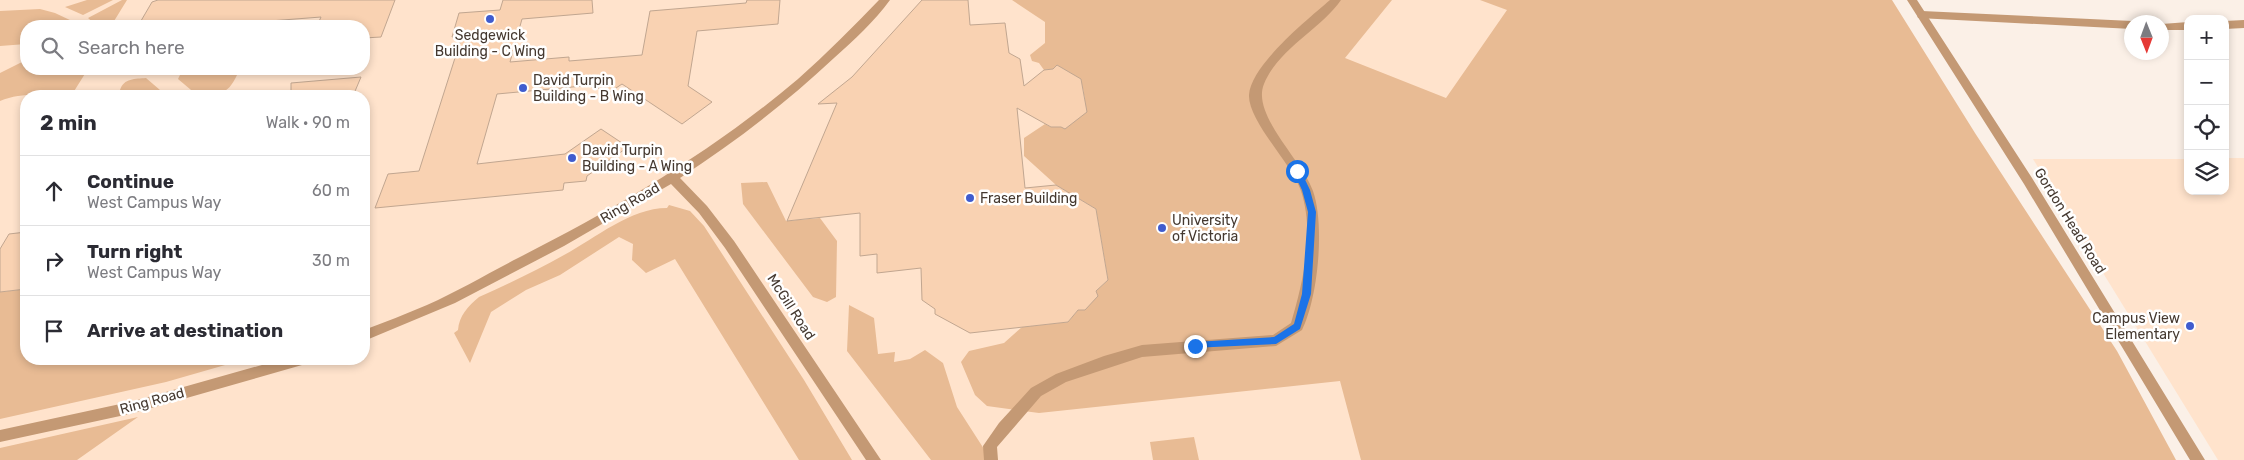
<!DOCTYPE html>
<meta charset="utf-8">
<style>
body{margin:0;font-family:Rubik,sans-serif;background:#f7f7f7;color:#2b2b33}
.controls{position:absolute;right:15px;top:15px;display:grid;overflow:hidden;border-radius:10px;box-shadow:0 2px 8px #0003}
.controls button{width:45px;height:45px;display:grid;place-items:center;padding:0;border:0;border-bottom:1px solid #e1e1e2;background:#fff;color:#2b2b33;font:25px sans-serif}
.compass{position:absolute;left:2124px;top:15px;width:45px;height:45px;border-radius:50%;background:#fff;box-shadow:0 2px 8px #0003;rotate:179deg}
.stop{position:absolute;width:15px;height:15px;margin:-11px;border:4px solid #1a73e8;border-radius:50%;background:#fff}
.stop.end{background:#1a73e8;border-color:#fff;box-shadow:0 1px 5px #0008}
.list{margin:0;padding:0;list-style:none}
h2{display:flex;justify-content:space-between;align-items:center;height:65px;margin:0;padding:0 20px;font-size:21px}
h2 small{font-size:16px;font-weight:400;color:#7c7c81}
.list li{display:grid;grid-template-columns:32px 1fr auto;gap:15px;align-items:center;box-sizing:border-box;height:70px;padding:0 20px;border-top:1px solid #e1e1e2}
.list b{display:block;font-size:19px;white-space:nowrap}
.list p{margin:0;font-size:16px;white-space:nowrap;color:#7c7c81}
.list em{font-size:16px;font-style:normal;color:#7c7c81}
.icon{flex:none;width:28px;height:28px;fill:none;stroke:currentColor;stroke-width:2;stroke-linecap:round;stroke-linejoin:round}
.map{position:relative;flex:none;width:2244px;height:460px;overflow:hidden}
.search{position:absolute;background:#fff;box-shadow:0 2px 8px #0003;left:20px;top:20px;width:350px;height:55px;display:flex;align-items:center;gap:12px;box-sizing:border-box;padding:0 18px;border-radius:20px;color:#7c7c81;font-size:19px}
.panel{position:absolute;background:#fff;box-shadow:0 2px 8px #0003;left:20px;top:90px;width:350px;height:275px;border-radius:20px}
.map>svg:first-child{display:block}
.built{fill:#ffe3cc;fill-rule:evenodd}
.green{fill:#e8bb94}
.building{fill:#f9d2b2;stroke:#c1a690}
.lines{fill:none;stroke-linecap:round;stroke-linejoin:round}
.minor{fill:#c49974;fill-rule:evenodd}
.tertiary{fill:#c49974;fill-rule:evenodd}
.route{fill:#1a73e8}
.poi-dot{fill:#405cce;stroke:#fff;stroke-width:2}
.labels{text-anchor:middle;dominant-baseline:central;stroke-width:5;stroke-linejoin:round;paint-order:stroke}
.poi-label{font-size:14px;fill:#453930;stroke:#fff;text-anchor:start}
.street-label{font-size:14px;fill:#453930;stroke:#fff}
</style>
<div class="map">
<svg width="2244" height="460" viewBox="0 0 2244 460">
<rect width="100%" height="100%" fill="#fbf0e7"/>
<!-- built -->
<path class="built" d="M 0,0 L 1838,0 L 2084,460 L 0,460 ZM 26,26 L 364,26 L 364,69 L 26,69 ZM 26,96 L 364,96 L 364,359 L 26,359 Z
M 2225,158 L 2244,158 L 2244,460 L 2218,460 L 2033,159 L 2188,159 L 2188,191 L 2225,191 Z"/>
<!-- green -->
<path class="green" d="M 87,0 L 113,0 L 83,15 L 65,7 Z
M 122,0 L 127,0 L 111,26 L 97,26 L 88,18 Z
M 1012,0 L 1392,0 L 1345,58 L 1446,98 L 1507,10 L 1480,0 L 1892,0 L 1975,133 L 2117,351 L 2176,460 L 1361,460 L 1340,381 L 1039,413 L 987,406 L 975,395 L 961,362 L 969,351 L 1004,343 L 1022,327 L 1068,322 L 1078,310 L 1085,309 L 1096,291 L 1108,280 L 1096,209 L 1056,185 L 1024,156 L 1024,138 L 1045,124 L 1051,127 L 1061,127 L 1085,100 L 1083,89 L 1057,65 L 1053,69 L 1044,70 L 1039,63 L 1032,61 L 1030,55 L 1045,43 L 1045,22 Z
M 40,9 L 55,13 L 72,21 L 63,26 L 26,26 L 26,44 L 0,46 L 0,11 Z
M 26,60 L 26,69 L 88,69 L 71,96 C 47,96 24,91 0,101 L 0,73 Z
M 232,71 L 237,75 C 227,97 218,93 197,95 L 178,79 L 180,75 Z
M 146,78 L 167,96 L 123,96 L 120,90 C 124,78 135,79 146,78 Z
M 767,182 L 786,221 L 820,218 L 837,241 L 836,297 L 827,302 L 813,297 L 743,204 L 741,183 Z
M 669,205 L 690,211 L 704,226 L 804,380 L 852,460 L 799,460 L 675,259 L 646,273 L 632,260 L 633,244 L 619,237 L 560,275 L 526,290 L 491,312 L 470,363 L 454,333 L 458,330 C 459,316 468,306 479,297 C 508,284 537,270 564,255 C 596,238 630,208 667,208 Z
M 26,289 L 26,359 L 246,359 L 166,382 L 0,419 L 0,292 Z
M 849,305 L 874,318 L 878,354 L 895,352 L 894,362 L 910,359 L 925,350 L 943,363 L 957,407 L 984,449 L 986,460 L 931,460 L 847,351 Z
M 138,417 L 77,460 L 0,460 L 0,448 Z
M 1194,437 L 1199,460 L 1153,460 L 1150,442 Z"/>
<!-- building -->
<path class="building" d="M 158,0 L 395,0 L 381,37 L 364,38 L 364,26 L 317,26 L 321,17 L 257,22 L 255,26 L 138,26 L 152,2 Z
M 503,0 L 592,0 L 593,13 L 522,19 L 510,62 L 569,57 L 569,61 L 642,55 L 650,11 L 746,3 L 747,0 L 780,0 L 778,24 L 697,31 L 688,86 L 712,102 L 682,124 L 622,84 L 607,94 L 594,85 L 497,94 L 477,164 L 565,154 L 601,129 L 628,147 L 587,176 L 586,181 L 564,183 L 563,190 L 375,208 L 388,174 L 419,171 L 462,36 L 452,37 L 459,13 L 500,10 Z
M 922,0 L 968,0 L 970,25 L 1005,23 L 1009,53 L 1020,59 L 1024,86 L 1044,70 L 1053,69 L 1057,65 L 1081,79 L 1087,112 L 1065,129 L 1061,127 L 1051,127 L 1017,108 L 1025,188 L 1056,185 L 1096,209 L 1108,280 L 1096,291 L 1098,296 L 1085,310 L 1078,310 L 1068,322 L 970,333 L 935,314 L 935,309 L 922,300 L 921,268 L 877,273 L 877,254 L 860,256 L 860,213 L 787,221 L 837,103 L 818,104 L 852,77 Z
M 361,77 L 353,96 L 291,96 L 291,83 Z
M 26,232 L 26,289 L 0,292 L 0,249 L 9,234 Z"/>
<g class="lines">
<!-- minor -->
<path class="minor" d="M 1330,0 L 1341,0 C 1321,29 1278,49 1264,84 C 1251,115 1303,161 1313,191 C 1325,225 1318,298 1302,330 L 1276,346 L 1142,357 L 1066,382 L 1041,396 L 997,447 L 998,460 L 984,460 L 983,446 L 999,423 L 1031,388 L 1056,374 L 1104,356 L 1142,345 L 1273,335 L 1291,323 C 1303,282 1315,233 1301,191 C 1292,164 1248,121 1249,95 C 1251,65 1308,19 1330,0 Z
M 1922,11 L 2132,21 L 2136,22 L 2132,22 L 2132,29 L 1918,18 L 1917,15 Z
M 2244,20 L 2244,28 L 2225,29 L 2225,21 Z
M 2188,22 L 2188,30 L 2162,30 L 2162,24 Z"/>
<!-- tertiary -->
<path class="tertiary" d="M 879,0 L 890,0 C 875,21 853,41 834,58 C 786,103 735,142 680,178 L 707,206 L 734,241 L 881,460 L 866,460 L 725,248 L 699,213 L 671,184 L 564,246 L 455,303 L 364,341 L 364,330 C 385,322 406,314 427,305 C 458,291 487,274 518,258 C 617,208 713,151 798,79 C 826,54 853,27 879,0 Z
M 1907,0 L 1917,0 L 2032,178 L 2205,460 L 2190,460 L 2024,184 Z
M 283,359 L 309,359 L 307,363 L 302,365 L 134,413 L 0,442 L 0,430 L 134,401 Z"/>
</g>
<!-- route -->
<path class="route" d="M 1297,168 L 1300,169 L 1310,190 L 1316,212 L 1311,294 L 1300,329 L 1276,344 L 1192,348 L 1190,346 L 1195,342 L 1274,337 L 1294,324 L 1302,294 L 1308,212 L 1302,190 L 1293,171 Z"/>
<!-- markers -->
<g class="poi-dot">
<circle cx="490" cy="19" r="5"/>
<circle cx="523" cy="88" r="5"/>
<circle cx="572" cy="158" r="5"/>
<circle cx="970" cy="198" r="5"/>
<circle cx="1162" cy="228" r="5"/>
<circle cx="2190" cy="326" r="5"/>
</g>
<g class="labels">
<!-- poi labels -->
<g class="poi-label">
<text x="490" y="35" text-anchor="middle">Sedgewick<tspan x="490" dy="16">Building - C Wing</tspan></text>
<text x="533" y="80">David Turpin<tspan x="533" dy="16">Building - B Wing</tspan></text>
<text x="582" y="150">David Turpin<tspan x="582" dy="16">Building - A Wing</tspan></text>
<text x="980" y="198">Fraser Building</text>
<text x="1172" y="220">University<tspan x="1172" dy="16">of Victoria</tspan></text>
<text x="2180" y="318" text-anchor="end">Campus View<tspan x="2180" dy="16">Elementary</tspan></text>
</g>
<!-- street labels -->
<g class="street-label">
<text transform="translate(630 203) rotate(-30)">Ring Road</text>
<text transform="translate(2070 221) rotate(58)">Gordon Head Road</text>
<text transform="translate(791 307) rotate(57)">McGill Road</text>
<text transform="translate(152 401) rotate(-15)">Ring Road</text>
</g>
</g>
</svg>
<div class="controls">
<button>+</button>
<button>−</button>
<button><svg class="icon" aria-label="locate" viewBox="0 0 24 24"><circle cx="12" cy="12" r="6"/><path d="M12 2v4M12 18v4M2 12h4M18 12h4"/></svg></button>
<button><svg class="icon" aria-label="layers" viewBox="0 0 24 24"><path d="M12 4l9 5-9 5-9-5zM3 14l9 5 9-5"/></svg></button>
</div>
<svg class="compass" viewBox="-18 -18 36 36"><path d="M0-13l5 13h-10z" fill="#e53935"/><path d="M0 13l5-13h-10z" fill="#7c7c81"/></svg>
<div class="stop" style="left:1297px;top:171px"></div>
<div class="stop end" style="left:1195px;top:346px"></div>
<div class="search"><svg class="icon" aria-label="search" viewBox="0 0 24 24"><circle cx="10" cy="10" r="6"/><path d="M15 15l6 6"/></svg>Search here</div>
<section class="panel">
<h2>2 min<small>Walk · 90 m</small></h2>
<ul class="list">
<li><svg class="icon" aria-label="ahead" viewBox="0 0 24 24"><path d="M12 20V5M6 11l6-6 6 6"/></svg><div><b>Continue</b><p>West Campus Way</p></div><em>60 m</em></li>
<li><svg class="icon" aria-label="right" viewBox="0 0 24 24"><path d="M7 20v-9h11M14 6l5 5-5 5"/></svg><div><b>Turn right</b><p>West Campus Way</p></div><em>30 m</em></li>
<li><svg class="icon" aria-label="arrive" viewBox="0 0 24 24"><path d="M6 21V4h12l-3 4 3 4H6"/></svg><div><b>Arrive at destination</b></div></li>
</ul>
</section>
</div>
